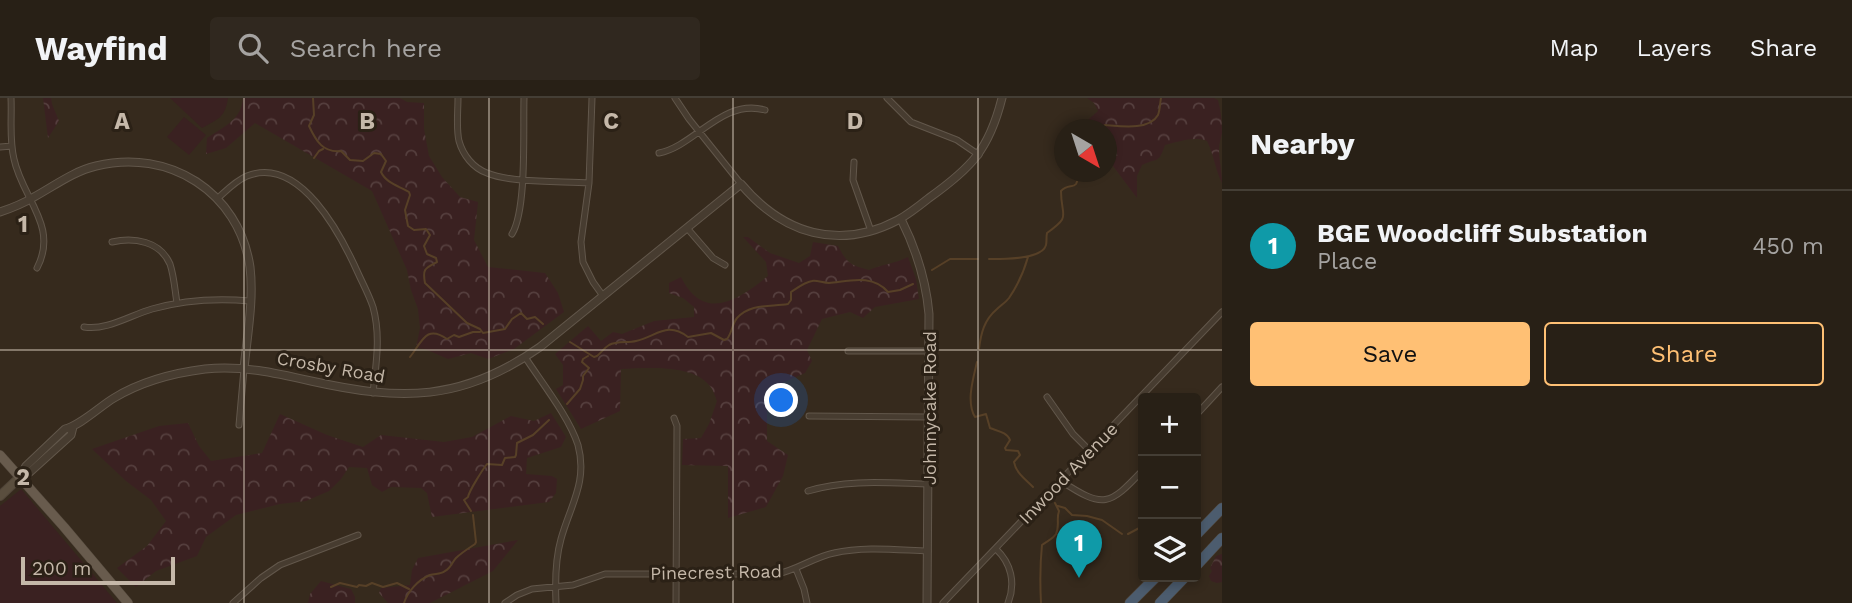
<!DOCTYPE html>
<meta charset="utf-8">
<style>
body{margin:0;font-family:"Work Sans",sans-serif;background:#30281f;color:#f1f3f6}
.controls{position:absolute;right:21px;bottom:21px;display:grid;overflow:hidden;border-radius:7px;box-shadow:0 4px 10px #0003}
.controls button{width:63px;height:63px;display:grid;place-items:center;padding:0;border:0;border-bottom:2px solid #443e35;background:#282016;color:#f1f3f6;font:35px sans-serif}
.compass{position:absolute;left:1054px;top:21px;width:63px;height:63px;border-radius:50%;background:#282016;box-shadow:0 4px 10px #0003;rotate:141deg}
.scale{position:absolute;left:21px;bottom:18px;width:154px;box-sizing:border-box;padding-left:7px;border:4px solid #c5b8a9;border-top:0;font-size:19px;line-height:24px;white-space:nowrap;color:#c5b8a9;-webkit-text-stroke:5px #2b2116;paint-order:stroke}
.you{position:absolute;left:782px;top:303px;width:24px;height:24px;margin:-18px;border:5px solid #fff;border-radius:50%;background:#1a73e8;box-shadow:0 0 0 10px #1a73e833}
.badge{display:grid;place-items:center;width:46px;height:46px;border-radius:50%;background:#ffc074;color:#fff;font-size:23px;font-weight:700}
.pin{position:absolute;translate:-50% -58px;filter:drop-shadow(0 2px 4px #0008)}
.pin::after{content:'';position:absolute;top:37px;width:24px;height:21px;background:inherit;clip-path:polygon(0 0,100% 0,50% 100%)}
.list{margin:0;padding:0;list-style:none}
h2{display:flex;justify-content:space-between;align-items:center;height:91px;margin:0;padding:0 28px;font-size:30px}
h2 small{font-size:23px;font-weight:400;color:#a5a3a1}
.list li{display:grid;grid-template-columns:46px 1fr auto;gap:21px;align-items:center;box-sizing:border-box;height:112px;padding:0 28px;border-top:2px solid #443e35}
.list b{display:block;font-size:26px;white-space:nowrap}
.list p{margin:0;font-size:23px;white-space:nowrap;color:#a5a3a1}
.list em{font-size:23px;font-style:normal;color:#a5a3a1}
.actions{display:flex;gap:14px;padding:21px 28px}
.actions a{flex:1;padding:16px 0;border:2px solid #ffc074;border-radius:7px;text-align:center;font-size:24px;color:#ffc074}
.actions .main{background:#ffc074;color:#111}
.icon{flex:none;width:38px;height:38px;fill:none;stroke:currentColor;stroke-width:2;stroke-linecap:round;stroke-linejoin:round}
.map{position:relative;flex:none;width:1222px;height:505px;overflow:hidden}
header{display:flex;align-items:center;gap:42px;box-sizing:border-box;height:98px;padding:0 35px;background:#282016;border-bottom:2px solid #443e35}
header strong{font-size:33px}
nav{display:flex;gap:38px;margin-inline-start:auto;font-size:24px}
.search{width:490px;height:63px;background:#30281f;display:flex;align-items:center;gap:18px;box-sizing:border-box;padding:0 24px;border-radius:7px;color:#a5a3a1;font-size:26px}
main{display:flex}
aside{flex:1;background:#282016}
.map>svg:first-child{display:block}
.green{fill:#3a2121}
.forest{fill:url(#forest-crowns)}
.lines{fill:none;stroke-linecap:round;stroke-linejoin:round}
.stream{stroke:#574027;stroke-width:2}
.minor-casing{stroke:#62574b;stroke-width:7}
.tertiary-casing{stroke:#62574b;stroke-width:9}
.secondary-casing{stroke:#504539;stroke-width:10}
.primary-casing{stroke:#504539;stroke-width:10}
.motorway-casing{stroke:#51473b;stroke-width:11}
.minor{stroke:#473c30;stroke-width:5}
.tertiary{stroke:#473c30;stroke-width:7}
.secondary{stroke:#5a4e3e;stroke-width:8}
.primary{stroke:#685b4d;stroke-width:9}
.motorway{stroke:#4c5c6e;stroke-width:10}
.grid{fill:none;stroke:#c5b8a9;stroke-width:2;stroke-opacity:0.55}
.labels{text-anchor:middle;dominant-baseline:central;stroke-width:6;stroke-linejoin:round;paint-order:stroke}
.street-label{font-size:18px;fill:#c5b8a9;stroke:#2b2116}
.grid-label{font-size:23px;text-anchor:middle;font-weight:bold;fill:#c5b8a9;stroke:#2b2116;stroke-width:6;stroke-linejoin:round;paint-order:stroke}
</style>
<header>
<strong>Wayfind</strong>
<div class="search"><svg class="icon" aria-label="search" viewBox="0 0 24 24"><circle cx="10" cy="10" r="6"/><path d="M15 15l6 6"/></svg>Search here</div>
<nav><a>Map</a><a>Layers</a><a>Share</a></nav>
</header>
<main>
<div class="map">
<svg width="1222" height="505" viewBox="0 0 1222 505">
<defs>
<pattern id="forest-crowns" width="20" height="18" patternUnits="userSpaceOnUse" patternTransform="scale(1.75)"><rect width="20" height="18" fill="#3a2121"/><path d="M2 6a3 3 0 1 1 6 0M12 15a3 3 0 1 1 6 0" fill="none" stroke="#553f3e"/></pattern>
</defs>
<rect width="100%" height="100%" fill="#362a1d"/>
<!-- green -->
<path class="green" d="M 170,0 L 228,0 C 225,20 218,21 202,30 Z
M 184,19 L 206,37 L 189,57 L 167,39 Z
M 20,392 L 22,392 L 117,505 L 0,505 L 0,408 Z"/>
<!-- forest -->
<path class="forest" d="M 43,0 L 51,0 L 52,6 L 59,23 L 48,40 Z
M 243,0 L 400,0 L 407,4 L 424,5 L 424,31 L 429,58 L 442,79 L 460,99 L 478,104 L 474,142 L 488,169 L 545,175 L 558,195 L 564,214 L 514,251 L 488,261 L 471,255 L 448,261 L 425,251 L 416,250 L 420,230 L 418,211 L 411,192 L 407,172 L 372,93 L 255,25 L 226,50 L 206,56 L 207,40 C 224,29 242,21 243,0 Z
M 1087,0 L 1214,0 L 1218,2 C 1221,13 1222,24 1222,35 C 1221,41 1219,45 1219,51 C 1219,63 1222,73 1222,85 C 1215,71 1214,57 1207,43 C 1194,38 1178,44 1165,47 C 1158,67 1158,59 1142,67 L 1137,78 L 1137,100 L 1107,60 L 1106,32 L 1085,31 L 1082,27 L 1098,13 L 1094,5 Z
M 743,139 L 748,139 L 770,155 L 799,165 L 810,158 L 813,144 L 838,148 C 847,165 850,167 869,172 C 883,166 894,166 908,159 L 916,181 L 919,201 L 875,209 L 863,220 L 850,214 L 822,221 L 807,252 L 812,263 L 805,275 L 782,285 L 767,307 L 767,343 L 788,357 L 783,378 L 766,409 L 728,420 L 728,368 L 682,367 L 683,341 L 701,340 L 709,326 L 717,303 C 715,298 713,291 709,287 C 692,266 646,270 621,271 L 620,313 L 581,331 L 556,291 L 563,287 L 563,267 L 555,256 L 588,228 L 601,243 L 613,234 L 622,236 L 654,223 L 694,219 L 694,209 L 683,200 L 669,195 L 669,185 L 681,179 C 704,225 738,202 768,178 L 766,164 Z
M 551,315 L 566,339 L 561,349 L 527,360 L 526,376 L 552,378 L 557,381 L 556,395 L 549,404 L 432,419 L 427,395 L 421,390 L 391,389 L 382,394 L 372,387 L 367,370 L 349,369 L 341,381 L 329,393 L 306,403 L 280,406 L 236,417 L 206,439 L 197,458 L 156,473 L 136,489 L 117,470 L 147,448 L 166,423 L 151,402 L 126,383 L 92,351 L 159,328 L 188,325 L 199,348 L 211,363 L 262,355 L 280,316 L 327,337 L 363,349 L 381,337 L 444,344 L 472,339 L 511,318 L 534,323 Z
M 518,442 L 493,473 L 430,505 L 388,505 L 379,495 L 381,490 L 410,487 L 412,472 L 418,460 Z
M 1222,456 L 1222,484 L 1217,485 L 1211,483 L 1209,478 L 1212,473 L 1210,470 L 1216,458 Z
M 321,483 L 351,491 L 355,499 L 355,505 L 308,505 L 310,496 Z"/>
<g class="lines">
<!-- stream -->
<path class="stream" d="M 313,0 L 314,17 L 309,28 C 316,43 323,55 341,53 L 350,62 L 363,63 L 374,55 L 381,56 L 386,63 L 381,74 C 386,85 399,88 409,94 L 410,97 L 405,112 L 408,128 L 414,132 L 426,131 L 430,137 L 424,148 L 427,156 L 436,160 L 437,164 C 426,170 422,170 425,185 L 467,225 L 480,231 L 483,235 L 505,231 L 512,221 L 521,215 L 527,221 L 535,219 L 543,226
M 1100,32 L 1105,27 C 1119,28 1149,33 1158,17 C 1160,12 1160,5 1161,0
M 314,60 L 319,53 L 323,51
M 989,161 C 1002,161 1042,162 1046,147 C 1047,143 1046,139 1047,135 C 1072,117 1061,120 1061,93 C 1067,86 1073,90 1076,86 C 1078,83 1078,77 1080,74
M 932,172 L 950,161 L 978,161
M 570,244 L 594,259 L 597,258 C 601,255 604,250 609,247 C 617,243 628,245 636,243 C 657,238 667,223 688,239 L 711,235 L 724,242 L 727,241 C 732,235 732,226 737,220 C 750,205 771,209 788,206 L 791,202 L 791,194 C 797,190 805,184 812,183 C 817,182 823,185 829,185 C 850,183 872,176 888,194 L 900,192 L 913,186
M 979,251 C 981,235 984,222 997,211 C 1001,207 1006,204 1009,200 C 1018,187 1024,173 1028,159
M 410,259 C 422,244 426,226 447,241 L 454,237 L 459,239 L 473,234 L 480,234
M 977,264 C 973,281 966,304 975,319 L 986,316 L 990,330 C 997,333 1007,334 1010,342 L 1005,350 L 1006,352 L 1018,353 L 1020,357 L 1014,364 C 1016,375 1025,381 1033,389
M 567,306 L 580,291 L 583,282 L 583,278 L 589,270 L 582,264 L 583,261 L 588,258
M 1058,408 L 1065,410 L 1072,417 L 1087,418 L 1102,422 L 1122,436
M 471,413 L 464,402 L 468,399 C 469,393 483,371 487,366 L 502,367 L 505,360 L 515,359 L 516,357 L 517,345 L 533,337 L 549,322
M 1128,436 L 1143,428
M 331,489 L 340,485 L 357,489 L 359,487 L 366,488 L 372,485 L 383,489 L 397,485 L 409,491
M 404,505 C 408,493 418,482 430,477 C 435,475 440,477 445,473 C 451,470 452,464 456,460 C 461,455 469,450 475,446 L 476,444 L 473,417
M 1041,505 C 1040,486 1040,466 1042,447 C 1047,443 1053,441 1056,436 C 1060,428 1056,421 1059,413 L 1055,405"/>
<defs>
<path id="minor" d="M 11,0 C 12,20 9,41 14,61 C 22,100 59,128 37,170
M 458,0 C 458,14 456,30 459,43 C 463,57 473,70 487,75 C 510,85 562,83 589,85
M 592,0 L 589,85 L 581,144 L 583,164 L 593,184 L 603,198
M 675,0 L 689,21 L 741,86
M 887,0 L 911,24 L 957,42 L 979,57
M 0,49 L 12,48
M 659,55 C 695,48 722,0 765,12
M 854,64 L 853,82 L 871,133
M 217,101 C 226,93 235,83 247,78 C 300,57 341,137 358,175 C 363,186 369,197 373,209 C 381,238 376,266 373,295
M 687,130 L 713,160 L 725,167
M 512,136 C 527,111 523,33 524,0
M 112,144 C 134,139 160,143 170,166 C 174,178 175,193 177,205
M 84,229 C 106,233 131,217 152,211 C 184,202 216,200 250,203
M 848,253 L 930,253
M 525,259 C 542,285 569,319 578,347 C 588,384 570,408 561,441 C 555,462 555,483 556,505
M 1047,299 L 1073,336 L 1090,353
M 1196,317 L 1222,289
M 809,318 L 929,319
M 674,320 L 677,328 L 676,505
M 239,327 L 244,271
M 1061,383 C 1104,411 1109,408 1143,372
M 808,393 C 847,381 888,385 929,386
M 996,451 C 1011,465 1016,485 1008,505
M 796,471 L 804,491 L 807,505
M 233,505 L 261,480 L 280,467 L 358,437
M 505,505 L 517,497 L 532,491 L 573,487 L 605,476 L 777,476 C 797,472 814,459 834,455 C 864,448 898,452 928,453
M 943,505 L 1222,214"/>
<path id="tertiary" d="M 0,114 C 12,110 24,105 34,99 C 54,88 74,73 96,68 C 169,50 239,94 250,169 C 254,202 247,238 244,271
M 901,121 C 916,151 926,182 929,216 L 927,505
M 22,378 L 30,374 L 71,337 L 73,329
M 20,379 L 26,368 L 65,331 C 81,327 99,309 114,300 C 142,283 173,275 205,271 C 241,267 276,275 311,283 C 401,303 462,304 540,249 L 741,86 C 783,136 839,153 898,122 C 909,116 919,108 929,100 C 971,70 989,52 1002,0"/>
<path id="secondary" d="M 0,398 L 20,379"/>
<path id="primary" d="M 0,357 L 64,429 L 128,505"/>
<path id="motorway" d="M 1196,437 L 1222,410
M 1196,468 L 1222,440
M 1130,505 L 1156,479
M 1160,505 L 1185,479"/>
</defs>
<!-- minor casing -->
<use href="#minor" class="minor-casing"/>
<!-- tertiary casing -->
<use href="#tertiary" class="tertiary-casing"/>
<!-- secondary casing -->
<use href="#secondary" class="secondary-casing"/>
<!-- primary casing -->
<use href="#primary" class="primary-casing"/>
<!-- motorway casing -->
<use href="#motorway" class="motorway-casing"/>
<!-- minor -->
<use href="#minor" class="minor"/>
<!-- tertiary -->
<use href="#tertiary" class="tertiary"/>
<!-- secondary -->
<use href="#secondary" class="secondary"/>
<!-- primary -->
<use href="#primary" class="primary"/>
<!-- motorway -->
<use href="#motorway" class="motorway"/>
</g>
<!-- grid -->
<path class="grid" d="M 244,0 L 244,505M 489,0 L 489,505M 733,0 L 733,505M 978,0 L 978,505M 0,252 L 1222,252"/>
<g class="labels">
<!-- street labels -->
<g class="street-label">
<text transform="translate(331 269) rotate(10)">Crosby Road</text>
<text transform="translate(929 310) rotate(-90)">Johnnycake Road</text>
<text transform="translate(1068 375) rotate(-46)">Inwood Avenue</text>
<text transform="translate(716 474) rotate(-1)">Pinecrest Road</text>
</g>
</g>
<g class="grid-label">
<text x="122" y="31">A</text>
<text x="367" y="31">B</text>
<text x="611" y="31">C</text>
<text x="855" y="31">D</text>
<text x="23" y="134">1</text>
<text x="23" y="387">2</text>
</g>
</svg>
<div class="controls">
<button>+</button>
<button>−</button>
<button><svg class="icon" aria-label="layers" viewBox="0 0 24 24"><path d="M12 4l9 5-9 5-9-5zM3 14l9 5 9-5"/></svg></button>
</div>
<svg class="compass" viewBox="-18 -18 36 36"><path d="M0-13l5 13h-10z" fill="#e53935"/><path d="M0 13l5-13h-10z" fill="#a5a3a1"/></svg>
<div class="scale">200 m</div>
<div class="you"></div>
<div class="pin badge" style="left:1079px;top:480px;background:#0f9aa8">1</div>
</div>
<aside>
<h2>Nearby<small></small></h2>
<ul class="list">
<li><span class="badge" style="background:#0f9aa8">1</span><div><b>BGE Woodcliff Substation</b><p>Place</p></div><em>450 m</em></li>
</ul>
<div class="actions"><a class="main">Save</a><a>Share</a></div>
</aside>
</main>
